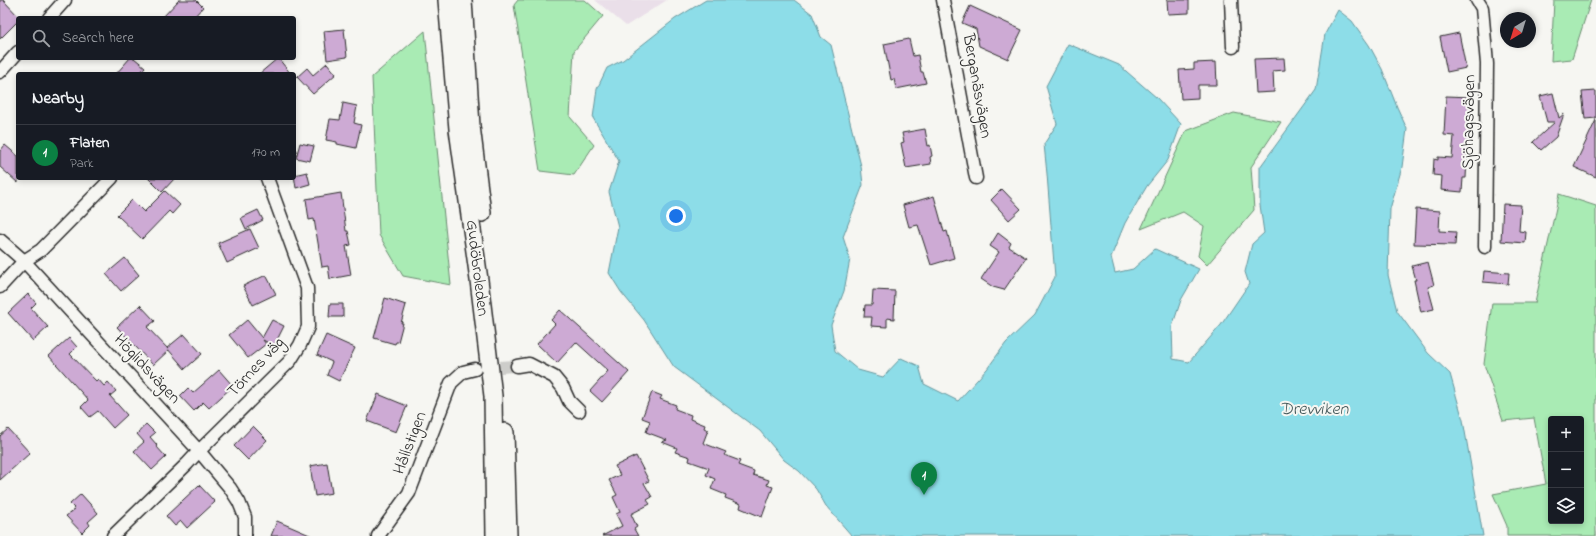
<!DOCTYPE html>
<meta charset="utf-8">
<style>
body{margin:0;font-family:"Indie Flower",sans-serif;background:#20242c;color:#f1f3f6}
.controls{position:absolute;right:12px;bottom:12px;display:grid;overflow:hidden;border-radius:4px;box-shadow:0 2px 6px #0003}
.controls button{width:36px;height:36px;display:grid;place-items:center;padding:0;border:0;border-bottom:1px solid #363941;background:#171b24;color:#f1f3f6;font:20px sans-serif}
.compass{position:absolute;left:1500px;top:12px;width:36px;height:36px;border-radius:50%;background:#171b24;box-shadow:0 2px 6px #0003;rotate:218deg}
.you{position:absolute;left:676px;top:216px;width:14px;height:14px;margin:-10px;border:3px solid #fff;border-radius:50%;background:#1a73e8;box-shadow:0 0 0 6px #1a73e833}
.badge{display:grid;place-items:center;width:26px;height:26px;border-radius:50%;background:#0b8043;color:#fff;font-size:13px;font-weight:700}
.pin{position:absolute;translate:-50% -33px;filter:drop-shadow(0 1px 2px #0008)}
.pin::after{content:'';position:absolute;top:21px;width:14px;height:12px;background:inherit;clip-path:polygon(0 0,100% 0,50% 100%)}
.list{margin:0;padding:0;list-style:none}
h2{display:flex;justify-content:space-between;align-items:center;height:52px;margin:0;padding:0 16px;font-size:17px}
h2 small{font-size:13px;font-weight:400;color:#9ea1a6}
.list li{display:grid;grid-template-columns:26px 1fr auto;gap:12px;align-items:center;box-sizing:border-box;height:56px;padding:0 16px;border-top:1px solid #363941}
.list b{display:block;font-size:15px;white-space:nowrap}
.list p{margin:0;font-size:13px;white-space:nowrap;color:#9ea1a6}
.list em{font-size:13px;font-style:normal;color:#9ea1a6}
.icon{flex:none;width:22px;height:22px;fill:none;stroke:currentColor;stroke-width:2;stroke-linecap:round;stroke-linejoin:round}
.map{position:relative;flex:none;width:1596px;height:536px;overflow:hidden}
.search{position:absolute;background:#171b24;box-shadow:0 2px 6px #0003;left:16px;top:16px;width:280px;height:44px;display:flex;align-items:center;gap:10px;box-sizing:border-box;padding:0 14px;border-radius:4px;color:#9ea1a6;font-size:15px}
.panel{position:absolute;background:#171b24;box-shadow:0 2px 6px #0003;left:16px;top:72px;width:280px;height:108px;border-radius:4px}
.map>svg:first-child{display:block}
.built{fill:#eadfe9}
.green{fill:#a9ebb4;stroke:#6a8b70;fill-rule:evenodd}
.water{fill:#8ddde8;stroke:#66969c}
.building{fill:#cdaad4;stroke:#2b2b2b}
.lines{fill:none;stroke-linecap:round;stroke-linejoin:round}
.minor-tunnel{stroke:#cdcdca;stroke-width:12;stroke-dasharray:12 6;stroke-linecap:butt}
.minor-casing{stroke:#2b2b2b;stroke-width:15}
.secondary-casing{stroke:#2b2b2b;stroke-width:20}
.minor{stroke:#f6f6f2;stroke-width:12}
.secondary{stroke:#f6f6f2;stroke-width:17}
.labels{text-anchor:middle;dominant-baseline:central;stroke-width:4;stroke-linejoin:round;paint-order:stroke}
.street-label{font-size:17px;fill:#2b2b2b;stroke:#f6f6f2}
.water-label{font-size:18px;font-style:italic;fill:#44585a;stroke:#f6f6f2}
</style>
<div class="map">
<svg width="1596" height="536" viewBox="0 0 1596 536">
<rect width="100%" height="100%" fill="#f6f6f2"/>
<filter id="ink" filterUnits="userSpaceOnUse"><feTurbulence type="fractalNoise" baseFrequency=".025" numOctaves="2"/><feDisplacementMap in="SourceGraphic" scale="8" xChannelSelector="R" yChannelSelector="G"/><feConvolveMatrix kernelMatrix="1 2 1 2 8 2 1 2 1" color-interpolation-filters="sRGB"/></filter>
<g filter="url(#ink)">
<!-- built -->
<path class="built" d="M 595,0 L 667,0 L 626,26 Z"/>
<!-- green -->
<path class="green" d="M 518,0 L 585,0 L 603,16 L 574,51 L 570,117 L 594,145 L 574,175 L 540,171 L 514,5 Z
M 1554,0 L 1591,0 L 1572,59 L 1551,61 Z
M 425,31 L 451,285 L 403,276 L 379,235 L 372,77 Z
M 1234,113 L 1281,122 L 1251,167 L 1254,210 L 1207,265 L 1198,256 L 1204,226 L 1183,212 L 1141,229 L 1186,131 Z
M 1559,194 L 1596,206 L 1596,536 L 1507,536 L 1507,526 L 1493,494 L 1546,484 L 1534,418 L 1503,421 L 1484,364 L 1492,303 L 1535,303 ZM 1551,419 L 1581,419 L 1581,521 L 1551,521 Z"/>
<!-- water -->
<path class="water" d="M 706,0 L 794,0 L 812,14 L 821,37 L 831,45 L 861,166 L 863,185 L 843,237 L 850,259 L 844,291 L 831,325 L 835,351 L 858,370 L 883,377 L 901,358 L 919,366 L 924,384 L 958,401 L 987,369 L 1006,343 L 1035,315 L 1055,277 L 1047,174 L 1044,144 L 1057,124 L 1046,86 L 1068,44 L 1119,65 L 1157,98 L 1181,124 L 1168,160 L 1147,186 L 1125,223 L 1111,257 L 1115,273 L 1133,269 L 1155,249 L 1199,269 L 1181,300 L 1172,327 L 1173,359 L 1189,362 L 1221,325 L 1249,284 L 1245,272 L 1252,244 L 1264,233 L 1260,205 L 1260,167 L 1316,90 L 1325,34 L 1338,10 L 1352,21 L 1369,45 L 1382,69 L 1397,107 L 1407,129 L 1402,167 L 1390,209 L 1388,275 L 1397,311 L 1428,353 L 1450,374 L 1463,420 L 1483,536 L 852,536 L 826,506 L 816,489 L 799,471 L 784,460 L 760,431 L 674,367 L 644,320 L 621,292 L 609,273 L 618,227 L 609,192 L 619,161 L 593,118 L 597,89 L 607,68 L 623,60 L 675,19 Z"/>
<!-- building -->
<path class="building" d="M 0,0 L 3,0 L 20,18 L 18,18 L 18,21 L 0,39 Z
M 179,0 L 196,0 L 203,7 L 193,18 L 162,18 Z
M 1167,0 L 1189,0 L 1189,13 L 1168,14 Z
M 970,6 L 1022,30 L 1008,59 L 979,46 L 976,29 L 962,23 Z
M 344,29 L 347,57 L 327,60 L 324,31 Z
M 1459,33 L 1466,68 L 1447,72 L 1440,37 Z
M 909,39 L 913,56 L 918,55 L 921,72 L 923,72 L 926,83 L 896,89 L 894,79 L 891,80 L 884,44 Z
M 130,58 L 134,58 L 145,67 L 139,74 L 116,74 Z
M 278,58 L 291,74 L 259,74 Z
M 1284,58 L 1285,70 L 1273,71 L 1274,92 L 1256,93 L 1254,59 Z
M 1216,62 L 1217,85 L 1198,85 L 1198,98 L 1181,99 L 1179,70 L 1194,69 L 1194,63 Z
M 327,63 L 336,74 L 313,94 L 297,77 L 307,68 L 313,75 Z
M 1596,91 L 1596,118 L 1585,119 L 1582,92 Z
M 1553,93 L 1559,118 L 1564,114 L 1556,137 L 1541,150 L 1533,142 L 1555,122 L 1547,122 L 1540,96 Z
M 1446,96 L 1470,97 L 1466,178 L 1463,178 L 1462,192 L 1441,190 L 1442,176 L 1433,175 L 1434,159 L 1438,160 L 1438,157 L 1452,158 L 1454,136 L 1444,135 Z
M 343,103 L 357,106 L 354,123 L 361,125 L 356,148 L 337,144 L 337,142 L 326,140 L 330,119 L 340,120 Z
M 1596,120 L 1596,177 L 1574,167 Z
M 925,129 L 928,146 L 930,145 L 932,156 L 930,157 L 931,164 L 906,168 L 901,143 L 904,142 L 902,133 Z
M 300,143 L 314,146 L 310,161 L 296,158 Z
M 5,145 L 18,156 L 18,183 L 0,167 L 0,151 Z
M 307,172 L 310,184 L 296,188 L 294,175 Z
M 148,178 L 175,178 L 162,192 Z
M 1002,189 L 1021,209 L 1009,220 L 991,200 Z
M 165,191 L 180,205 L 172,214 L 169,211 L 142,239 L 117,215 L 132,200 L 144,212 Z
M 341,193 L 346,231 L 348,231 L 351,245 L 346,246 L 351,275 L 330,279 L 328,266 L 322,267 L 314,219 L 309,220 L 306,199 Z
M 934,196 L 944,232 L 947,231 L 954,258 L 931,265 L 918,225 L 909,227 L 903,205 Z
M 1503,204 L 1521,205 L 1519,231 L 1526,232 L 1525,243 L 1501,241 Z
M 1416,209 L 1440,211 L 1439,231 L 1456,232 L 1455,245 L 1414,244 Z
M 258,210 L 263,220 L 246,229 L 241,218 Z
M 250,229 L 259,248 L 227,263 L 218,243 Z
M 998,233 L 1011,243 L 1009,247 L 1026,258 L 1004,290 L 993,287 L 981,279 L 999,252 L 990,246 Z
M 125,258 L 139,275 L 121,291 L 106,274 Z
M 1428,262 L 1434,285 L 1428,287 L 1434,309 L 1421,312 L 1414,280 L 1416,280 L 1412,266 Z
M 1484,271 L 1509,273 L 1508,284 L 1483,282 Z
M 266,275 L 276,294 L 253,305 L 243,286 Z
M 873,290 L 895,291 L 894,319 L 887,318 L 887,327 L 871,326 L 872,317 L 864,317 L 865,305 L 872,305 Z
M 28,294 L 36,303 L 31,308 L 48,327 L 33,341 L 8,313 Z
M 385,298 L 406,305 L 401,323 L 403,323 L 398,342 L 396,342 L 395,344 L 374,338 Z
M 330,304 L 343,304 L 343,317 L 329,317 Z
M 140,305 L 155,321 L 147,327 L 169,350 L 153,365 L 117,327 Z
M 560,310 L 629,372 L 602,402 L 590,391 L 608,371 L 576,342 L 557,363 L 537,344 L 555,324 L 551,320 Z
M 247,320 L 262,338 L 272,320 L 284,326 L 274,346 L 263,340 L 266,344 L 248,358 L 229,335 Z
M 184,334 L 202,354 L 185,369 L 167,348 Z
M 326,335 L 355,348 L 339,381 L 327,375 L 332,362 L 317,355 Z
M 69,338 L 77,347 L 70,354 L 96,381 L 98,379 L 104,386 L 108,382 L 116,391 L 110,396 L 127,415 L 113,428 L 98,411 L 90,417 L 81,407 L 88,400 L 49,356 Z
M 219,370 L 233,386 L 209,408 L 203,402 L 194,411 L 180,396 L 188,388 L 193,393 Z
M 652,392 L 662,396 L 660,399 L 676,405 L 675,409 L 691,415 L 690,419 L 705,425 L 704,428 L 708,430 L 703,443 L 726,452 L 724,455 L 740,461 L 738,465 L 754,471 L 753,475 L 769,480 L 767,485 L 773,487 L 762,517 L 740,508 L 741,504 L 725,498 L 726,495 L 711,489 L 715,479 L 706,475 L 709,468 L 689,461 L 690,457 L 675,452 L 677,448 L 662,442 L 667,440 L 646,432 L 650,421 L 642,418 Z
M 378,394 L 407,406 L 396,432 L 367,421 Z
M 146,424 L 155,433 L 150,437 L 157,445 L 156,446 L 166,457 L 152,470 L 134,451 L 144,442 L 137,434 Z
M 253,426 L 267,440 L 248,460 L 234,446 Z
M 8,429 L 30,453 L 0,480 L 0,436 Z
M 636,456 L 649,481 L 644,483 L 652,497 L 647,500 L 650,504 L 631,514 L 637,527 L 634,529 L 638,536 L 602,536 L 622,526 L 616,514 L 620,512 L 613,497 L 617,495 L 609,480 L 620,475 L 615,466 Z
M 327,463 L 332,493 L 315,496 L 310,466 Z
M 199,485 L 215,502 L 187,528 L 181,521 L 175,526 L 166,516 Z
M 81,494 L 98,513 L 88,522 L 90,525 L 82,533 L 66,516 L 75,509 L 70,504 Z
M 277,521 L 312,536 L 271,536 Z"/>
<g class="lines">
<!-- minor-tunnel -->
<path class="minor-tunnel" d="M 482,368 L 517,366"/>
<defs>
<path id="minor" d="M 943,0 L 976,178
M 1231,0 L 1233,47
M 1477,0 L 1482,8 L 1487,64 L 1485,247
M 49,18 L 65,0
M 0,72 L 18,52
M 0,240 L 24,261 L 199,451 L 230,488 L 239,502 L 245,517 L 245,536
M 0,287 L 24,261 L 41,250 L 112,178
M 517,366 L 529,364 L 554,377 L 563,388 L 569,401 L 579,411
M 113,536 L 187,464 L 199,451 L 290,361 L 300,345 L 308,327 L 307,288 L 267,178
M 378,536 L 409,493 L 451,383 L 463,372 L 475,369"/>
<path id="secondary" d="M 447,0 L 458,129 L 479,280 L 493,396 L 495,536
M 463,0 L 471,126 L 482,213
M 505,432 L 508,536"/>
</defs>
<!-- minor casing -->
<use href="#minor" class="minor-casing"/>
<!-- secondary casing -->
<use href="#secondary" class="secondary-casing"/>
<!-- minor -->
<use href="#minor" class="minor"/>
<!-- secondary -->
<use href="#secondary" class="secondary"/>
</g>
</g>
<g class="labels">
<!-- street labels -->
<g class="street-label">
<text transform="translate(977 86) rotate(80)">Berganäsvägen</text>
<text transform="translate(1469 122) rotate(-89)">Sjöhagsvägen</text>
<text transform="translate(477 268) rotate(83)">Gudöbroleden</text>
<text transform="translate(256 367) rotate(-47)">Törnes väg</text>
<text transform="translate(147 369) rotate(47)">Höglidsvägen</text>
<text transform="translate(410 443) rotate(-69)">Hållstigen</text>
</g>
<!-- water labels -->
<g class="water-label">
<text x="1314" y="410">Drevviken</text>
</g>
</g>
</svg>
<div class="controls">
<button>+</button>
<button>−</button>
<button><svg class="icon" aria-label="layers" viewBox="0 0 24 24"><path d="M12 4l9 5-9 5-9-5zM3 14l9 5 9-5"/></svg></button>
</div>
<svg class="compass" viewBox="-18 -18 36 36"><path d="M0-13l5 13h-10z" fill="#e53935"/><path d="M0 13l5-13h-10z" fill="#9ea1a6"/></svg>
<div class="you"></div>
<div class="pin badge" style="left:924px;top:495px">1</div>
<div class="search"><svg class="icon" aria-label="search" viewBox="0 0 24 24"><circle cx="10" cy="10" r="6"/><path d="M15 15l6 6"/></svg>Search here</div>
<section class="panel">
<h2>Nearby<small></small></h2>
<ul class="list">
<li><span class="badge">1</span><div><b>Flaten</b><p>Park</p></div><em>170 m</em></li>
</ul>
</section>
</div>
